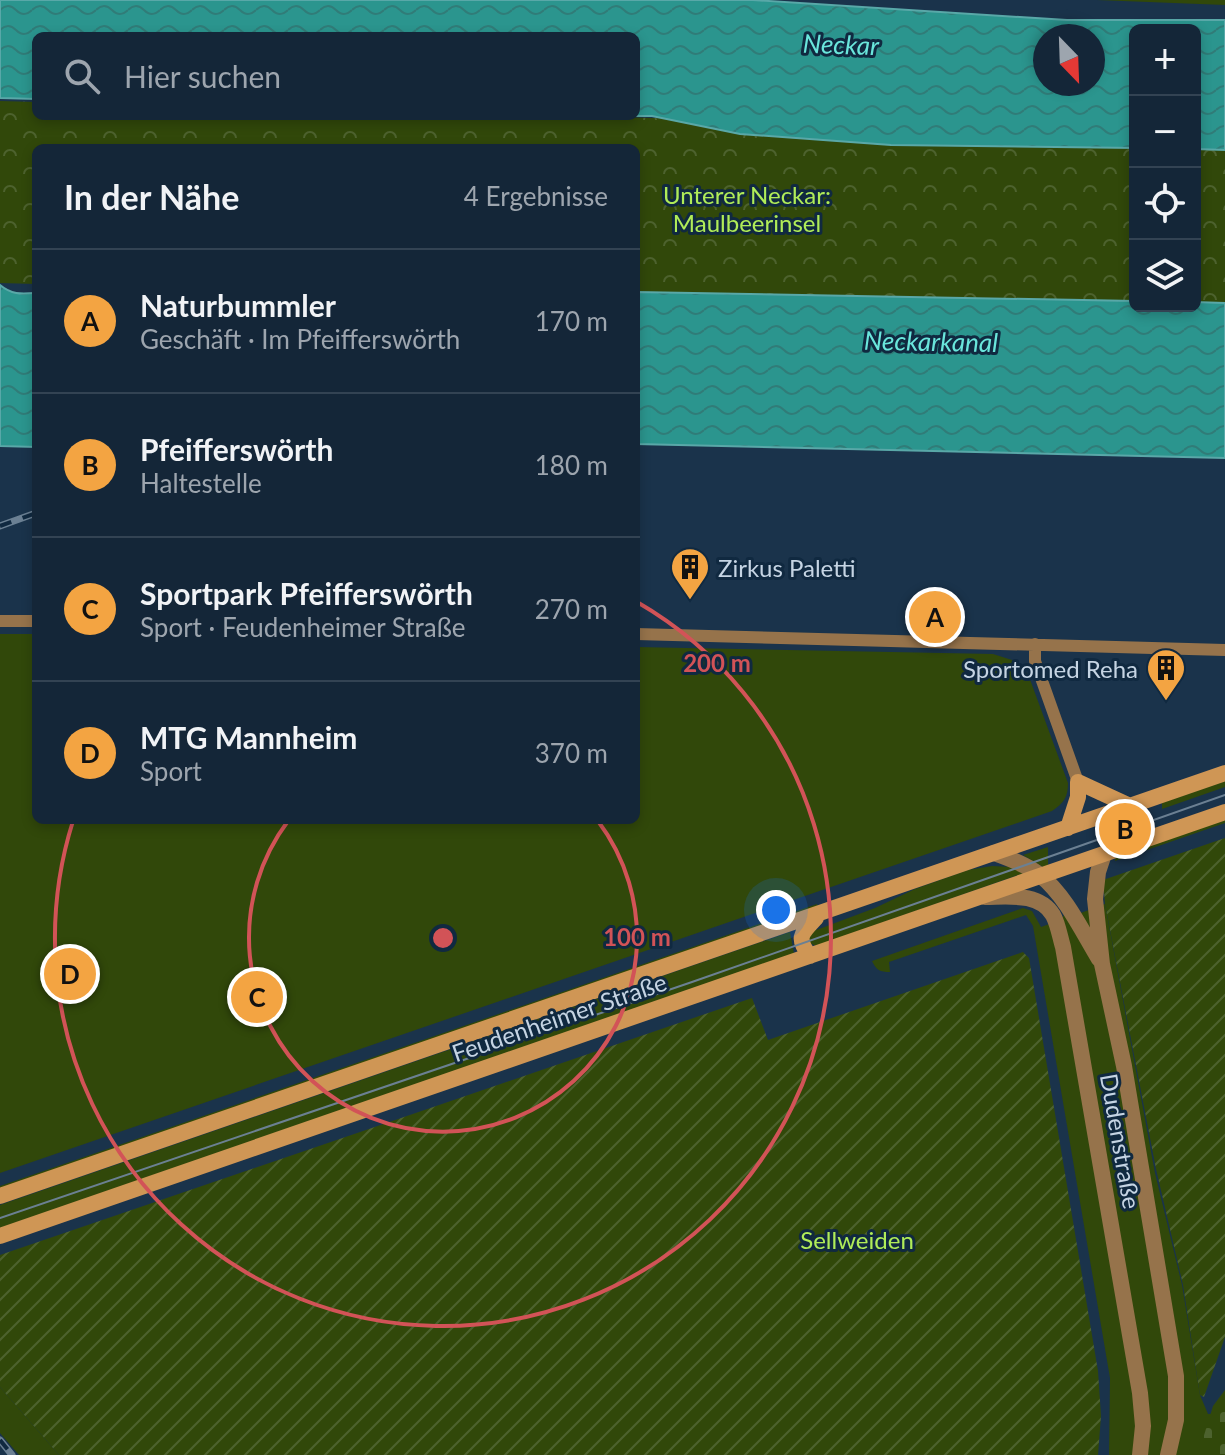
<!DOCTYPE html>
<html lang="de">
<meta charset="utf-8">
<style>
body{margin:0;font-family:Lato,sans-serif;background:#1d2e40;color:#f1f3f6}
.controls{position:absolute;right:24px;top:24px;display:grid;overflow:hidden;border-radius:12px;box-shadow:0 4px 12px #0003}
.controls button{width:72px;height:72px;display:grid;place-items:center;padding:0;border:0;border-bottom:2px solid #334353;background:#142638;color:#f1f3f6;font:40px sans-serif}
.compass{position:absolute;left:1033px;top:24px;width:72px;height:72px;border-radius:50%;background:#142638;box-shadow:0 4px 12px #0003;rotate:157deg}
.you{position:absolute;left:776px;top:910px;width:28px;height:28px;margin:-20px;border:6px solid #fff;border-radius:50%;background:#1a73e8;box-shadow:0 0 0 12px #1a73e833}
.badge{display:grid;place-items:center;width:52px;height:52px;border-radius:50%;background:#f3a442;color:#111;font-size:26px;font-weight:700}
.pin{position:absolute;translate:-50% -50%;border:4px solid #fff;box-shadow:0 2px 8px #0006}
.list{margin:0;padding:0;list-style:none}
h2{display:flex;justify-content:space-between;align-items:center;height:104px;margin:0;padding:0 32px;font-size:34px}
h2 small{font-size:26px;font-weight:400;color:#9da5ae}
.list li{display:grid;grid-template-columns:52px 1fr auto;gap:24px;align-items:center;box-sizing:border-box;height:144px;padding:0 32px;border-top:2px solid #334353}
.list b{display:block;font-size:30px;white-space:nowrap}
.list p{margin:0;font-size:26px;white-space:nowrap;color:#9da5ae}
.list em{font-size:26px;font-style:normal;color:#9da5ae}
.icon{flex:none;width:44px;height:44px;fill:none;stroke:currentColor;stroke-width:2;stroke-linecap:round;stroke-linejoin:round}
.map{position:relative;flex:none;width:1225px;height:1455px;overflow:hidden}
.search{position:absolute;background:#142638;box-shadow:0 4px 12px #0003;left:32px;top:32px;width:608px;height:88px;display:flex;align-items:center;gap:20px;box-sizing:border-box;padding:0 28px;border-radius:12px;color:#9da5ae;font-size:30px}
.panel{position:absolute;background:#142638;box-shadow:0 4px 12px #0003;left:32px;top:144px;width:608px;height:680px;border-radius:12px}
.map>svg:first-child{display:block}
.grass{fill:#31480a}
.cemetery{fill:url(#cemetery-stones)}
.park{fill:url(#park-crowns)}
.garden{fill:url(#garden-furrows)}
.water{fill:url(#water-waves);stroke:#59a8a8;stroke-width:2;fill-rule:evenodd}
.lines{fill:none;stroke-linecap:round;stroke-linejoin:round}
.minor{stroke:#96734b;stroke-width:12}
.tertiary{stroke:#96734b;stroke-width:16}
.secondary{stroke:#cf9655;stroke-width:16}
.tram{stroke:#6b8093;stroke-width:2}
.rail-casing{stroke:#6b8093;stroke-width:7}
.rail{stroke:#102940;stroke-width:4;stroke-dasharray:12;stroke-linecap:butt}
.ring{fill:none;stroke:#d25357;stroke-width:4}
.labels{text-anchor:middle;dominant-baseline:central;stroke-width:6;stroke-linejoin:round;paint-order:stroke}
.park-label{font-size:24px;fill:#b0ec58;stroke:#102940}
.poi-label{font-size:24px;fill:#c5d4e3;stroke:#102940;text-anchor:start}
.street-label{font-size:24px;fill:#c5d4e3;stroke:#102940}
.water-label{font-size:26px;font-style:italic;fill:#6ae6dc;stroke:#102940}
.centre{fill:#d25357;stroke:#102940;stroke-width:4}
.ring-label{font-size:24px;text-anchor:middle;font-weight:bold;fill:#d25357;stroke:#102940;stroke-width:6;stroke-linejoin:round;paint-order:stroke}
</style>
<div class="map">
<svg width="1225" height="1455" viewBox="0 0 1225 1455">
<defs>
<pattern id="cemetery-stones" width="16" height="16" patternUnits="userSpaceOnUse" patternTransform="scale(2)"><rect width="16" height="16" fill="#31480a"/><path d="M2 7V4a2 2 0 0 1 4 0v3zM10 15v-3a2 2 0 0 1 4 0v3z" fill="#4d622e"/></pattern>
<pattern id="park-crowns" width="20" height="18" patternUnits="userSpaceOnUse" patternTransform="scale(2)"><rect width="20" height="18" fill="#31480a"/><path d="M2 6a3 3 0 1 1 6 0M12 15a3 3 0 1 1 6 0" fill="none" stroke="#4d622e"/></pattern>
<pattern id="garden-furrows" width="10" height="10" patternUnits="userSpaceOnUse" patternTransform="scale(2)"><rect width="10" height="10" fill="#31480a"/><path d="M-1 1l2-2M0 10L10 0M9 11l2-2" fill="none" stroke="#4d622e"/></pattern>
<pattern id="water-waves" width="16" height="10" patternUnits="userSpaceOnUse" patternTransform="scale(2)"><rect width="16" height="10" fill="#2b958e"/><path d="M0 5q4-4 8 0t8 0" fill="none" stroke="#307c78"/></pattern>
</defs>
<rect width="100%" height="100%" fill="#1a334b"/>
<!-- grass -->
<path class="grass" d="M 1097,0 L 1225,0 L 1225,5 Z
M 0,634 L 36,634 L 36,820 L 636,820 L 636,647 L 993,654 L 1012,660 L 1028,674 L 1068,783 C 1068,797 1064,803 1052,811 L 0,1173 Z
M 1225,781 L 1225,787 L 1162,809 L 1162,803 Z
M 1225,820 L 1225,823 L 1115,861 L 1115,858 Z
M 1048,847 L 1048,866 L 1043,867 L 1023,855 Z
M 992,866 L 1011,867 L 1024,873 L 816,946 L 810,943 L 808,937 L 811,932 L 875,908 L 915,889 L 968,870 Z
M 817,904 L 818,907 L 0,1189 L 0,1186 Z
M 1105,904 L 1155,1173 L 1182,1285 L 1200,1395 L 1208,1414 L 1225,1413 L 1218,1455 L 1109,1455 L 1110,1378 L 1033,926 L 1026,915 L 889,962 L 890,972 C 880,972 876,970 872,961 L 1023,908 L 1032,911 L 1041,927 L 1063,919 L 1063,916 L 1065,915 L 1067,918 Z
M 790,932 L 794,954 L 0,1228 L 0,1205 Z
M 0,1387 L 59,1455 L 19,1455 L 0,1433 Z"/>
<!-- cemetery -->
<path class="cemetery" d="M 1225,1390 L 1225,1455 L 1198,1455 L 1213,1406 Z"/>
<!-- park -->
<path class="park" d="M 0,101 L 36,102 L 36,116 L 579,116 L 1135,131 L 1135,302 L 636,294 L 636,148 L 36,148 L 36,284 L 0,283 Z
M 1195,132 L 1225,133 L 1225,304 L 1195,303 Z"/>
<!-- garden -->
<path class="garden" d="M 1225,838 L 1225,1337 L 1204,1397 L 1200,1395 L 1183,1285 L 1156,1169 L 1105,904 L 1103,880 Z
M 1023,952 L 1029,958 L 1098,1371 L 1101,1416 L 1098,1455 L 59,1455 L 0,1387 L 0,1255 L 752,998 L 768,1040 Z"/>
<!-- water -->
<path class="water" d="M 0,0 L 753,0 L 1067,20 L 1225,20 L 1225,150 L 1195,149 L 1195,30 L 1135,30 L 1135,148 L 891,145 L 740,134 L 652,116 L 636,116 L 636,36 L 36,36 L 36,99 L 0,98 ZM 1045,36 L 1093,36 L 1093,84 L 1045,84 Z
M 0,285 C 12,295 21,294 36,293 L 36,447 L 0,446 Z
M 636,292 L 1135,301 L 1135,306 L 1195,306 L 1195,302 L 1225,303 L 1225,458 L 636,444 Z"/>
<g class="lines">
<!-- minor -->
<path class="minor" d="M 0,621 L 36,621
M 636,634 L 1225,650
M 1035,644 L 1035,661 L 1078,782"/>
<!-- tertiary -->
<path class="tertiary" d="M 994,853 C 1011,859 1027,865 1040,875 C 1066,896 1082,931 1099,959
M 1104,854 L 1098,872 L 1095,899 L 1102,964 L 1124,1066 L 1176,1376 L 1176,1420 L 1168,1455
M 985,897 C 1008,897 1039,892 1053,915 C 1058,924 1060,937 1063,947 L 1140,1393 L 1143,1426 L 1140,1455"/>
<!-- secondary -->
<path class="secondary" d="M 1068,828 L 1078,797 L 1078,782 L 1130,806
M 810,956 C 795,937 802,933 816,918
M 0,1196 L 1225,773
M 0,1236 L 1225,812"/>
<!-- tram -->
<path class="tram" d="M 0,1218 L 692,982 L 1225,795"/>
<defs>
<path id="rail" d="M 0,526 L 36,513
M 0,1440 L 12,1455"/>
</defs>
<!-- rail casing -->
<use href="#rail" class="rail-casing"/>
<!-- rail -->
<use href="#rail" class="rail"/>
</g>
<!-- distance rings -->
<g class="ring">
<path d="M598 821A194 194 0 1 1 288 821"/>
<path d="M637 602A388 388 0 1 1 73 821"/>
</g>
<!-- icons -->
<defs>
<symbol id="building-pin" viewBox="-11 -11 22 30"><path d="M0 17L-7.5 6A9.5 9.5 0 1 1 7.5 6Z" fill="#f3a442" stroke="#102940"/><path d="M-4-6H4V6H1V3H-1V6H-4ZM-2.5-4.3h1.7v1.8h-1.7ZM.8-4.3h1.7v1.8H.8ZM-2.5-1h1.7V.8h-1.7ZM.8-1h1.7V.8H.8Z" fill="#111"/></symbol>
</defs>
<g fill-rule="evenodd">
<use href="#building-pin" x="668" y="545" width="44" height="60"/>
<use href="#building-pin" x="1144" y="646" width="44" height="60"/>
</g>
<g class="labels">
<!-- park labels -->
<g class="park-label">
<text x="747" y="194">Unterer Neckar:<tspan x="747" dy="28">Maulbeerinsel</tspan></text>
<text x="857" y="1239">Sellweiden</text>
</g>
<!-- poi labels -->
<g class="poi-label">
<text x="718" y="567">Zirkus Paletti</text>
<text x="1138" y="668" text-anchor="end">Sportomed Reha</text>
</g>
<!-- street labels -->
<g class="street-label">
<text transform="translate(559 1017) rotate(-19)">Feudenheimer Straße</text>
<text transform="translate(1121 1141) rotate(80)">Dudenstraße</text>
</g>
<!-- water labels -->
<g class="water-label">
<text transform="translate(841 44) rotate(2)">Neckar</text>
<text transform="translate(931 341) rotate(1)">Neckarkanal</text>
</g>
</g>
<circle cx="443" cy="938" r="12" class="centre"/>
<g class="ring-label">
<text x="717" y="672">200 m</text>
<text x="637" y="946">100 m</text>
</g>
</svg>
<div class="controls">
<button>+</button>
<button>−</button>
<button><svg class="icon" aria-label="locate" viewBox="0 0 24 24"><circle cx="12" cy="12" r="6"/><path d="M12 2v4M12 18v4M2 12h4M18 12h4"/></svg></button>
<button><svg class="icon" aria-label="layers" viewBox="0 0 24 24"><path d="M12 4l9 5-9 5-9-5zM3 14l9 5 9-5"/></svg></button>
</div>
<svg class="compass" viewBox="-18 -18 36 36"><path d="M0-13l5 13h-10z" fill="#e53935"/><path d="M0 13l5-13h-10z" fill="#9da5ae"/></svg>
<div class="you"></div>
<div class="pin badge" style="left:935px;top:617px">A</div>
<div class="pin badge" style="left:1125px;top:829px">B</div>
<div class="pin badge" style="left:257px;top:997px">C</div>
<div class="pin badge" style="left:70px;top:974px">D</div>
<div class="search"><svg class="icon" aria-label="search" viewBox="0 0 24 24"><circle cx="10" cy="10" r="6"/><path d="M15 15l6 6"/></svg>Hier suchen</div>
<section class="panel">
<h2>In der Nähe<small>4 Ergebnisse</small></h2>
<ul class="list">
<li><span class="badge">A</span><div><b>Naturbummler</b><p>Geschäft · Im Pfeifferswörth</p></div><em>170 m</em></li>
<li><span class="badge">B</span><div><b>Pfeifferswörth</b><p>Haltestelle</p></div><em>180 m</em></li>
<li><span class="badge">C</span><div><b>Sportpark Pfeifferswörth</b><p>Sport · Feudenheimer Straße</p></div><em>270 m</em></li>
<li><span class="badge">D</span><div><b>MTG Mannheim</b><p>Sport</p></div><em>370 m</em></li>
</ul>
</section>
</div>
